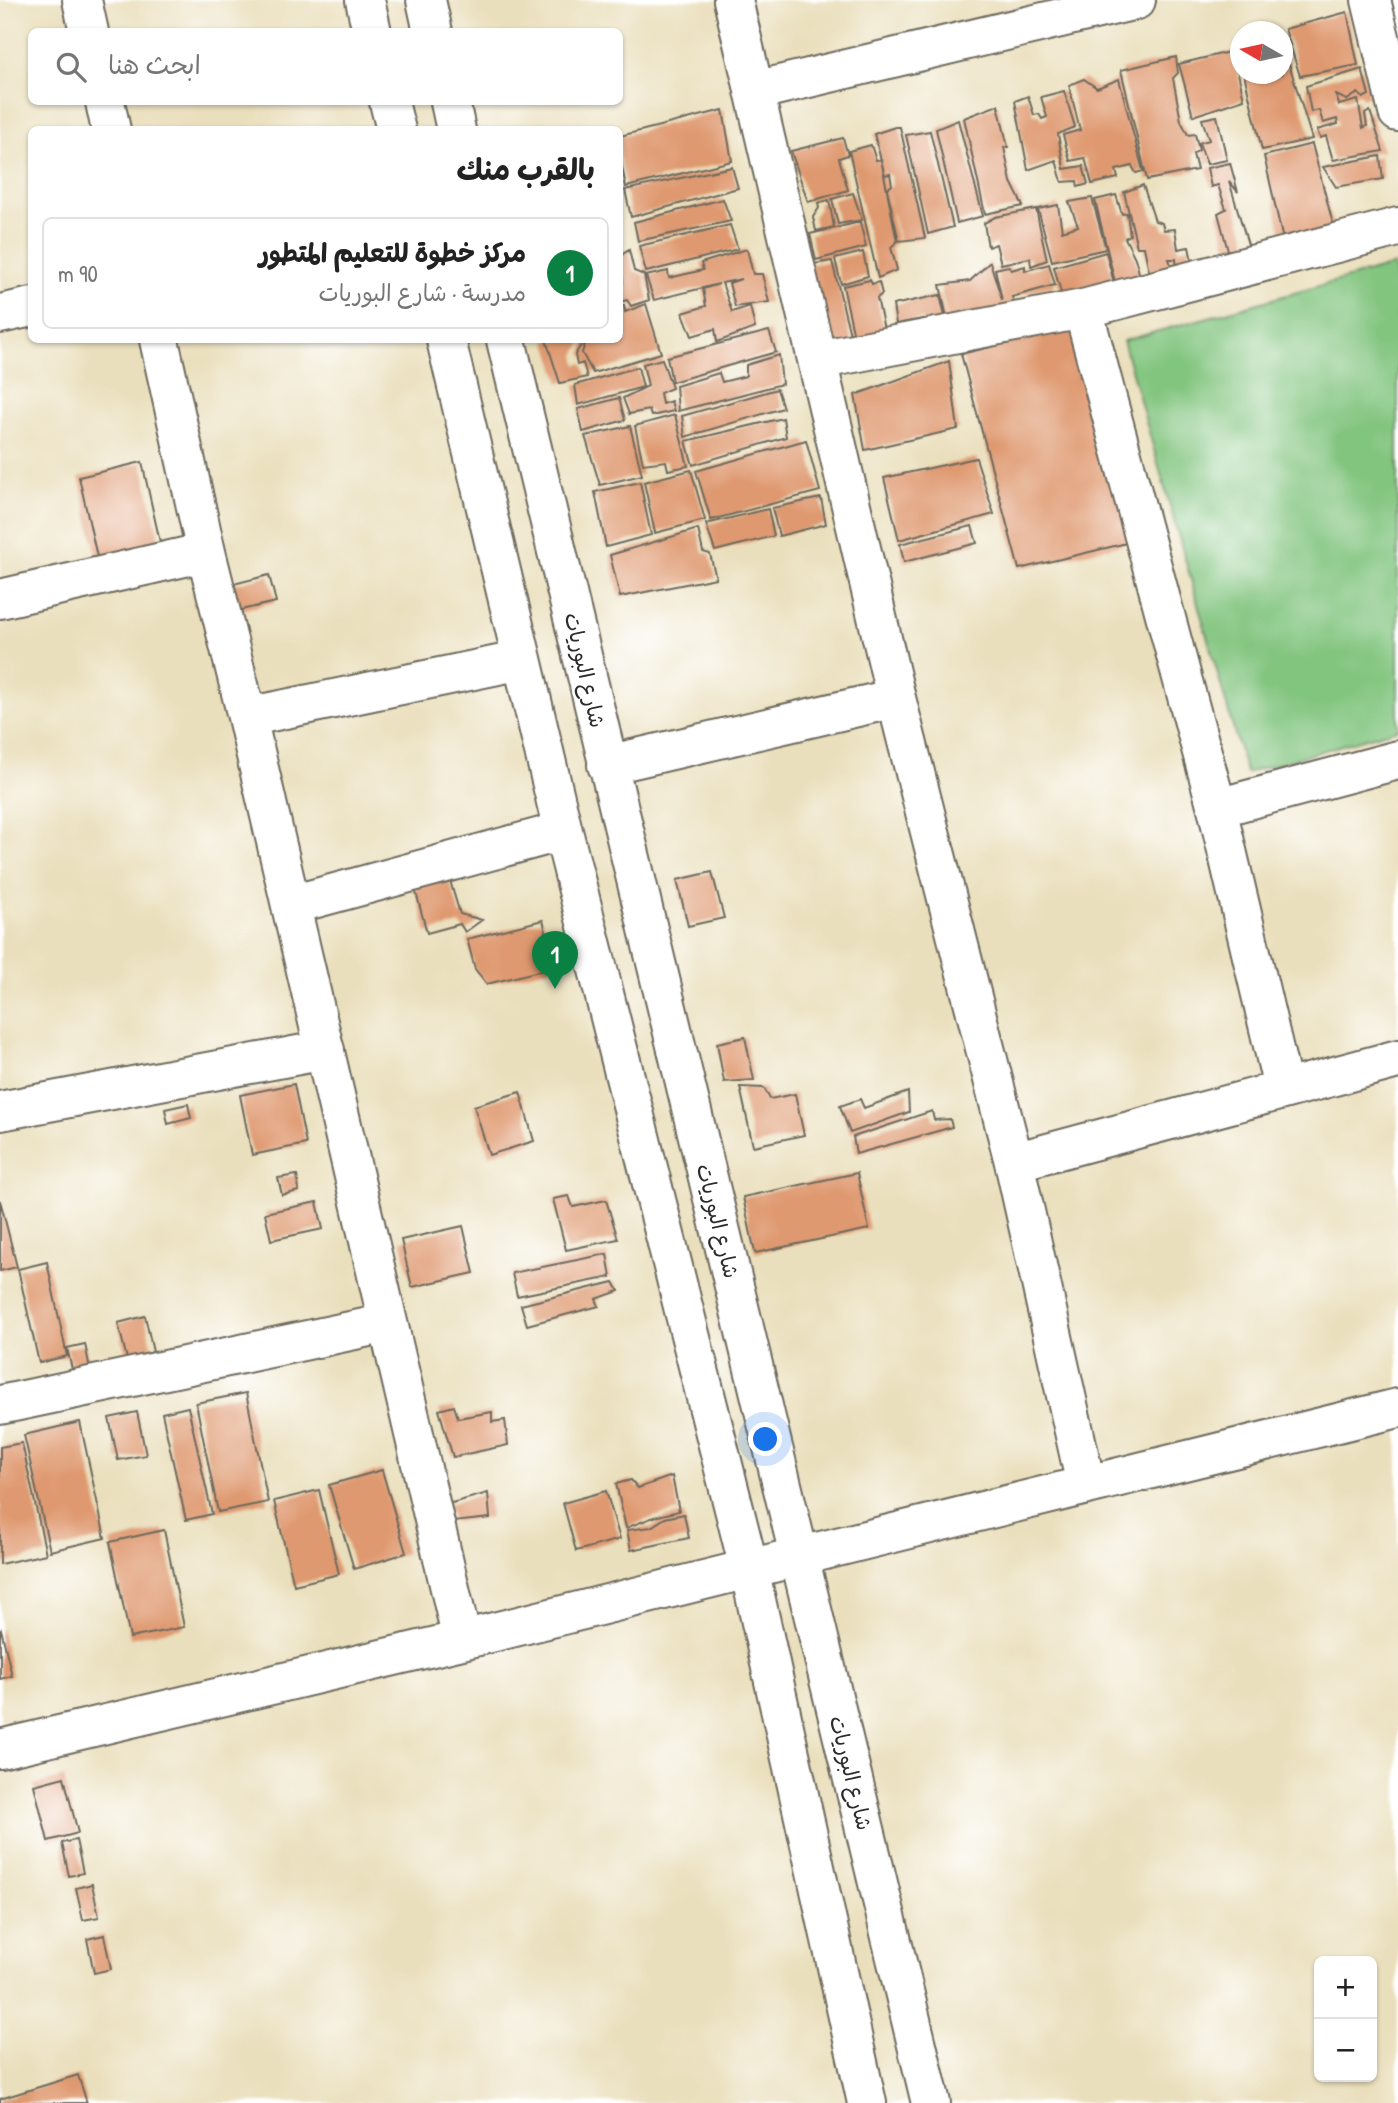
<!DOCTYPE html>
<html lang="ar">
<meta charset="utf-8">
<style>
body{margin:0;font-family:"Patrick Hand","Playpen Sans Arabic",sans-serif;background:#f6f6f6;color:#222;direction:rtl}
.controls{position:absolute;right:21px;bottom:21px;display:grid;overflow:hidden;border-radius:10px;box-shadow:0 2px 5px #0004}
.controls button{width:63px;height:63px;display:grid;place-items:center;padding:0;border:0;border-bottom:2px solid #e0e0e0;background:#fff;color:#222;font:35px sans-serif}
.compass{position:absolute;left:1230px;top:21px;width:63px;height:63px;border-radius:50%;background:#fff;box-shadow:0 2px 5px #0004;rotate:279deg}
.you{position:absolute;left:766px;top:1440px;width:24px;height:24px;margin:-18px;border:5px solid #fff;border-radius:50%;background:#1a73e8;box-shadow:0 0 0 10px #1a73e833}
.badge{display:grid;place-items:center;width:46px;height:46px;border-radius:50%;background:#0b8043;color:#fff;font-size:23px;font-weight:700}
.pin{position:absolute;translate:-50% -58px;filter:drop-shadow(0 2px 4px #0008)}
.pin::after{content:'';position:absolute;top:37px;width:24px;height:21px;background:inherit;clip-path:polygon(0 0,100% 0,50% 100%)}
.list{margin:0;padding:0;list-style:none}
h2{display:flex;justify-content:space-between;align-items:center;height:91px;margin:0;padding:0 28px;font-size:30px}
h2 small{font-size:23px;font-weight:400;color:#767676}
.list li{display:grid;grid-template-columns:46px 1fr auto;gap:21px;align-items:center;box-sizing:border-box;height:112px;margin:0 14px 14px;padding:0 14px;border:2px solid #e0e0e0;border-radius:10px}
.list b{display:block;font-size:26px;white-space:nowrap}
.list p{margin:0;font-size:23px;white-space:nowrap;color:#767676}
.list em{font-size:23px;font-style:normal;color:#767676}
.icon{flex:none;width:38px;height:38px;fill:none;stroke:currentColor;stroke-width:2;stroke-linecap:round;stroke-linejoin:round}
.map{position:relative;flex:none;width:1398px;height:2103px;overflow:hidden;direction:ltr}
.search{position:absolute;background:#fff;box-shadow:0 2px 5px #0004;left:28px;top:28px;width:595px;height:77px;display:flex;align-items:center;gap:18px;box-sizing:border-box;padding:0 24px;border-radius:10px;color:#767676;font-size:26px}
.panel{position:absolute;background:#fff;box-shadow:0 2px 5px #0004;left:28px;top:126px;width:595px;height:217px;border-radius:10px;direction:rtl}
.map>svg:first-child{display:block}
.green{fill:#82c57f;stroke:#567855;stroke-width:2}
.building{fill:#df9970}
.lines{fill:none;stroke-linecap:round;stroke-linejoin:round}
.minor-casing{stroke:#6e6a5e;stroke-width:42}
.minor{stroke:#fff;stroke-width:38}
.labels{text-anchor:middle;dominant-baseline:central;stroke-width:5;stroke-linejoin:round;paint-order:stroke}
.street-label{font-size:21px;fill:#2b2b2b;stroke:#fff}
</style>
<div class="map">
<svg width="1398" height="2103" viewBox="0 0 1398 2103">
<rect width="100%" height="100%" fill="#fff"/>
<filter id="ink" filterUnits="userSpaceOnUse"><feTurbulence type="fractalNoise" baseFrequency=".0143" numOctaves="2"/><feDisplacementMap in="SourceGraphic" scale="14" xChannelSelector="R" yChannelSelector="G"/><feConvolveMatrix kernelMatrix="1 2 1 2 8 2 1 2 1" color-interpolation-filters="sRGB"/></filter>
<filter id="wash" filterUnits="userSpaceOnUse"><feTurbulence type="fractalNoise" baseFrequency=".00686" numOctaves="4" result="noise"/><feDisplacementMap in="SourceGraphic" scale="28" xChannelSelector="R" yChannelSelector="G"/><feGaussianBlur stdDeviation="1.57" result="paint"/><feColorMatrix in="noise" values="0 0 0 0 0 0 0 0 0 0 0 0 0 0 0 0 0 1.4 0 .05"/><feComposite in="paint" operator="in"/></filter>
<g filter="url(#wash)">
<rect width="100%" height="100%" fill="#eadfbc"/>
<!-- green -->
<path class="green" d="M 1394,265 L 1398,280 L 1398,729 L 1246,773 L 1123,341 Z"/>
<g id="blocks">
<!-- building -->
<path class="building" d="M 1347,12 L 1358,65 L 1300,76 L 1285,29 Z
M 1283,44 L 1312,139 L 1262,150 L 1244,74 L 1282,74 Z
M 1233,51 L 1244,99 L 1193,116 L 1179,64 Z
M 1176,57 L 1178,73 L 1173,78 L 1181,121 L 1188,135 L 1195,134 L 1199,150 L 1193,154 L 1197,170 L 1147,180 L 1121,70 Z
M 1362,69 L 1369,95 L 1363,98 L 1358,93 L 1347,100 L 1336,95 L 1339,105 L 1358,100 L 1363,128 L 1367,126 L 1365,114 L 1370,111 L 1383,151 L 1333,160 L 1326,136 L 1320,138 L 1317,130 L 1338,124 L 1337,119 L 1323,123 L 1319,110 L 1311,112 L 1306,86 Z
M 1084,79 L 1097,88 L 1119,79 L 1143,171 L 1136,173 L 1132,166 L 1116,170 L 1118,178 L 1092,184 L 1085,158 L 1070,161 L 1063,135 L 1080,130 L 1069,85 Z
M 1064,91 L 1075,127 L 1058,134 L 1064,169 L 1083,166 L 1088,184 L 1078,187 L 1077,181 L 1062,182 L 1056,160 L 1028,170 L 1015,101 L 1028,96 L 1034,115 L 1039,114 L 1042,119 L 1047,117 L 1041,97 Z
M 998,105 L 1008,147 L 1004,147 L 1011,182 L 1023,206 L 985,214 L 964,118 Z
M 723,110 L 732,161 L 626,187 L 620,157 L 620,136 Z
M 1217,116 L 1227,160 L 1207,164 L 1199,143 L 1209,140 L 1202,119 Z
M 958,120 L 983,216 L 957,223 L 936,129 Z
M 895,127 L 900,127 L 925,238 L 899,241 L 887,189 L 892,185 L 890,174 L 885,175 L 874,134 Z
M 930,131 L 953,227 L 928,234 L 906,135 Z
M 843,138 L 848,155 L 839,158 L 848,190 L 808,202 L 791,151 Z
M 1312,144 L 1337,239 L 1285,249 L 1264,156 Z
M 871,145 L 876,160 L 881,159 L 897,242 L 891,247 L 897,270 L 878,278 L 849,151 Z
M 1380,156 L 1383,179 L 1336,187 L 1323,167 Z
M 1230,163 L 1238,192 L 1229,181 L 1252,258 L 1228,251 L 1218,213 L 1226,209 L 1218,185 L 1211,187 L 1207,168 Z
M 732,167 L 738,188 L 631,217 L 625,190 Z
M 1143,185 L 1155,221 L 1162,223 L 1164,230 L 1175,229 L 1178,249 L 1189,247 L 1195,275 L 1177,271 L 1176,259 L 1169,259 L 1173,272 L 1150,276 L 1144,247 L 1137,247 L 1124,192 Z
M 853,193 L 862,220 L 838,224 L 832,199 Z
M 1116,195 L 1122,214 L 1127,213 L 1130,235 L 1125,238 L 1135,258 L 1144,291 L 1115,282 L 1095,200 Z
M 1092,198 L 1106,249 L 1052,261 L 1038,209 L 1058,205 L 1062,231 L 1078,226 L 1069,202 Z
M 723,199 L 731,221 L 638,241 L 634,222 Z
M 829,200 L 834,227 L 816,231 L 813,217 L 819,208 L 818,203 Z
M 1036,209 L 1047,260 L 1031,266 L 1030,258 L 1001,264 L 996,244 L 988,247 L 984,223 L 995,217 Z
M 860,222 L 866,247 L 816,260 L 810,234 Z
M 730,225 L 738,249 L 646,272 L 639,246 Z
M 747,249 L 753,274 L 762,274 L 769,302 L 735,307 L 729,283 L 741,279 L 722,283 L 732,312 L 750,306 L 755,328 L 717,342 L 715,329 L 692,336 L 683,313 L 706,306 L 703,289 L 719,284 L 654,300 L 646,276 L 668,271 L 669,278 L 703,270 L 701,263 Z
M 629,250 L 634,271 L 644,275 L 649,300 L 631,306 L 627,300 L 620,302 L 620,284 L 623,283 L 620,256 Z
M 863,252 L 868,276 L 841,284 L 835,259 Z
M 1106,252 L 1114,283 L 1064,304 L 1054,267 Z
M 832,261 L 854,351 L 819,358 L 807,265 Z
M 990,262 L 1002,300 L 995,269 L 1008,266 L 1011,270 L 1025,266 L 1025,271 L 1049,264 L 1055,285 L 1012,297 L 1016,308 L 950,332 L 940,285 L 970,281 Z
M 870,280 L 872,284 L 879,282 L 882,294 L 877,298 L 884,329 L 857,350 L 843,286 Z
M 940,295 L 949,333 L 926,337 L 923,319 L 896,324 L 893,305 Z
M 646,304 L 661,353 L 593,373 L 582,353 L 586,340 L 620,340 L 620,306 L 624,305 L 625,312 Z
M 1072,328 L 1135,541 L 1019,569 L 961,354 Z
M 769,331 L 776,352 L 672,382 L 667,357 Z
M 546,340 L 584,340 L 575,355 L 577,365 L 583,363 L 587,377 L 560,383 Z
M 779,355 L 782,384 L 678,411 L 676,386 L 719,373 L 722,382 L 746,376 L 746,365 Z
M 662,359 L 672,388 L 660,393 L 662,404 L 671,401 L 674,411 L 651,416 L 649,410 L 629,414 L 623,398 L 648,386 L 643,364 Z
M 949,361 L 958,429 L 865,450 L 855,395 Z
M 638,367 L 643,387 L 578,405 L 575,385 Z
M 777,389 L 783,408 L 685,437 L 682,416 Z
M 619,398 L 625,420 L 583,432 L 578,409 Z
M 675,415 L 688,466 L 668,470 L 666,461 L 643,464 L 635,426 Z
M 783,418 L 786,437 L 693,465 L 686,441 Z
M 630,426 L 642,475 L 600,485 L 585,436 Z
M 806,440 L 820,491 L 711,520 L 696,471 Z
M 976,458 L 994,514 L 899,540 L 884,478 Z
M 142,462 L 162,551 L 99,566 L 79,477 Z
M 691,470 L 705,520 L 655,533 L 644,482 Z
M 640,482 L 651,535 L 606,547 L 595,492 Z
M 821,498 L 826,524 L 779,536 L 772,508 Z
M 768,509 L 774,536 L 715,551 L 706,524 Z
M 972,526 L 977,543 L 904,562 L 900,544 Z
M 698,529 L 703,552 L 710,554 L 716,578 L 620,597 L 610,555 Z
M 269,575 L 276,602 L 228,613 L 222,587 Z
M 445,864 L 460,914 L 482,920 L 465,932 L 460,924 L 427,933 L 411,874 Z
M 712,872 L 724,918 L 688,926 L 677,880 Z
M 543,920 L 555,967 L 487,984 L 475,969 L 467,939 Z
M 745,1037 L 754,1080 L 724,1082 L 717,1043 Z
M 294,1084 L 306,1144 L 252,1155 L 240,1095 Z
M 740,1087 L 764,1088 L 770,1099 L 795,1094 L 804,1135 L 753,1146 Z
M 520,1092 L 534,1141 L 489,1155 L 474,1106 Z
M 908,1092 L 909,1112 L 850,1133 L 840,1106 L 860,1099 L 864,1108 Z
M 188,1104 L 191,1118 L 168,1124 L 165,1109 Z
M 932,1111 L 934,1120 L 950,1119 L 952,1127 L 856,1154 L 853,1137 Z
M 857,1173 L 869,1229 L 755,1253 L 743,1197 Z
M 297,1175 L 299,1191 L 282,1195 L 278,1178 Z
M 569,1196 L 573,1207 L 606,1200 L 618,1239 L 566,1250 L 553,1199 Z
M 0,1200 L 17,1267 L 0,1271 Z
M 317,1202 L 323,1229 L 271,1240 L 265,1213 Z
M 463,1226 L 474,1273 L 412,1287 L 401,1240 Z
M 607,1254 L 611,1277 L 517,1296 L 512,1273 Z
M 47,1262 L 67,1356 L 39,1363 L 18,1269 Z
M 614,1282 L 619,1291 L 596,1299 L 599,1306 L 527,1325 L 521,1305 Z
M 145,1316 L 153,1352 L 127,1359 L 118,1323 Z
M 85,1344 L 91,1374 L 74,1378 L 67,1348 Z
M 246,1393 L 268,1502 L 218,1512 L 196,1403 Z
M 454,1406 L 458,1418 L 492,1412 L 492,1422 L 505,1420 L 508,1445 L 453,1457 L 439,1410 Z
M 188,1407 L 212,1514 L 186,1520 L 162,1413 Z
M 137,1412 L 146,1455 L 118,1460 L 109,1418 Z
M 80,1422 L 105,1538 L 50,1551 L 24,1435 Z
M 22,1443 L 46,1554 L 0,1564 L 0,1447 Z
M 382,1470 L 406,1553 L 354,1569 L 329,1485 Z
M 672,1476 L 679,1511 L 654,1517 L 626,1528 L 616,1484 L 631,1480 L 638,1488 Z
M 319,1490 L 339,1574 L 294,1585 L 274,1501 Z
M 606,1491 L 620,1539 L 576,1551 L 563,1503 Z
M 488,1493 L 490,1518 L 453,1522 L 448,1504 Z
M 684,1514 L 689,1538 L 631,1550 L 627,1530 L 651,1527 L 665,1518 Z
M 164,1530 L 184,1627 L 130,1638 L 110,1542 Z
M 1,1629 L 12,1676 L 0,1679 L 0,1630 Z
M 64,1777 L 78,1833 L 48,1841 L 34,1785 Z
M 76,1840 L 83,1873 L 69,1876 L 62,1843 Z
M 92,1884 L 99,1917 L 83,1920 L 76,1888 Z
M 104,1935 L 111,1969 L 94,1973 L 87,1939 Z
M 78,2075 L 87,2103 L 0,2103 L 0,2099 Z"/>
</g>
</g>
<g filter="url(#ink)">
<use href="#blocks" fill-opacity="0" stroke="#6e6a5e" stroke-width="2"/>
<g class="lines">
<defs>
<path id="minor" d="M 82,0 L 89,32
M 365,0 L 372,32
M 426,0 L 433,32
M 733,0 L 896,698 L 1014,1162 L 1086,1485
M 1371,0 L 1398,112
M 754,91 L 1136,0
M 105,102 L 111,130
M 389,102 L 396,130
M 450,102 L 456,130
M 1083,309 L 1217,808 L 1283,1088
M 0,314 L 32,307
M 159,340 L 206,552 L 247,717 L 462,1640
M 446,340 L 563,831 L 749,1568 L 867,2103
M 506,340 L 931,2103
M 817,360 L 1083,309 L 1398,227
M 0,599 L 206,552
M 247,717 L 522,660
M 607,765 L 896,698
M 1217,808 L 1398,760
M 291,905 L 563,831
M 0,1111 L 325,1050
M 1014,1162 L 1398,1059
M 0,1405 L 388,1323
M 0,1749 L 462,1640 L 1398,1408"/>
</defs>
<!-- minor casing -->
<use href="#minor" class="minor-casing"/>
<!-- minor -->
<use href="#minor" class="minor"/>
</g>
</g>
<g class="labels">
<!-- street labels -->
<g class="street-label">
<text transform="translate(585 670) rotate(77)">شارع البوريات</text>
<text transform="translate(718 1221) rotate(76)">شارع البوريات</text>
<text transform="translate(851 1773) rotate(76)">شارع البوريات</text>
</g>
</g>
</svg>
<div class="controls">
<button>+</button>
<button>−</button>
</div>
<svg class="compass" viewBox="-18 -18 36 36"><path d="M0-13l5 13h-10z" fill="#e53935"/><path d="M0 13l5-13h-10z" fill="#767676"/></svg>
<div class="you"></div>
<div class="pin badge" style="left:555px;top:989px">1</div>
<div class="search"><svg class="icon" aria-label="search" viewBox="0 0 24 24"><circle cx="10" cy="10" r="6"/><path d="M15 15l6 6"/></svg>ابحث هنا</div>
<section class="panel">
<h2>بالقرب منك<small></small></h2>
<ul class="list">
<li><span class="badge">1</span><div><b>مركز خطوة للتعليم المتطور</b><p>مدرسة · شارع البوريات</p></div><em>90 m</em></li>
</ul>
</section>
</div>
